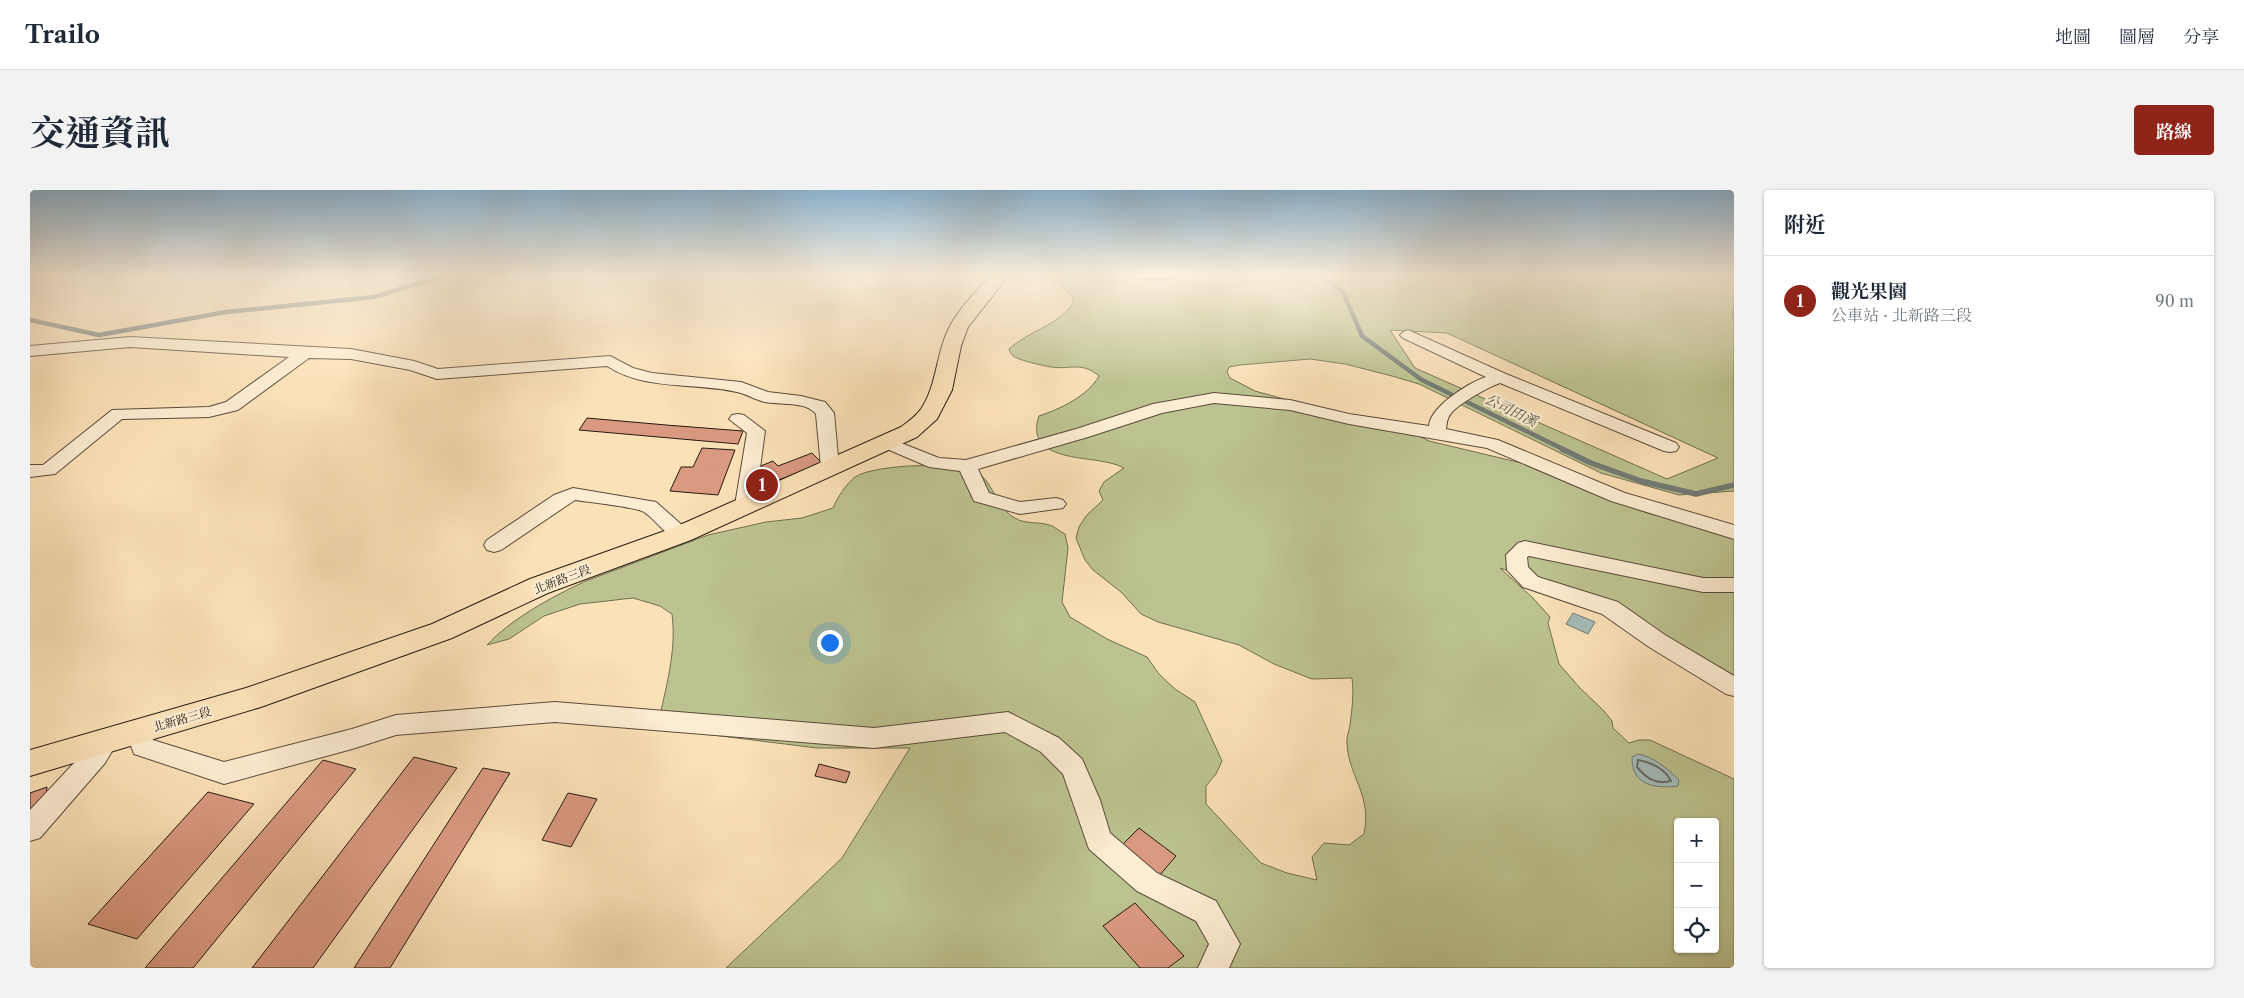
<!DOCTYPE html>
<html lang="zh-TW">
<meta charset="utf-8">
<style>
body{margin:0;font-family:"Libre Caslon Text","Noto Serif TC",serif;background:#f2f2f3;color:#1f2937}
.controls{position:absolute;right:15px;bottom:15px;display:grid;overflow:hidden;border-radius:5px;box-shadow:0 1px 4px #0004}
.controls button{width:45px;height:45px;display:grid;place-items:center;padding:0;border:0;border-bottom:1px solid #e0e1e3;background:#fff;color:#1f2937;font:25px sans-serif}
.you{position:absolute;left:799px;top:452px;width:18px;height:18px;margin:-12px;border:4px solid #fff;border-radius:50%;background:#1a73e8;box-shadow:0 0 0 8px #1a73e833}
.badge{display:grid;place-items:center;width:32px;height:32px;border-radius:50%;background:#8f2418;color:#fff;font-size:16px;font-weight:700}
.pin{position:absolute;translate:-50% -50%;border:2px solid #fff;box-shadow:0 1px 5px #0006}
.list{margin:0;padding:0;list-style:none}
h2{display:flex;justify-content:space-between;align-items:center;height:65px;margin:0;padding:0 20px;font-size:21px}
h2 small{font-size:16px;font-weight:400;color:#747a83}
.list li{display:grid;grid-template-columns:32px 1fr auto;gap:15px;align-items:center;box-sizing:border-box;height:90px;padding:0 20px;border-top:1px solid #e0e1e3}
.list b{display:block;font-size:19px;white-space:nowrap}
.list p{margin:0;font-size:16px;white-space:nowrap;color:#747a83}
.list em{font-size:16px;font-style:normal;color:#747a83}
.icon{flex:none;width:28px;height:28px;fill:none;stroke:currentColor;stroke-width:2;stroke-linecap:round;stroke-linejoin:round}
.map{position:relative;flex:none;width:1704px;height:778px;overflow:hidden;border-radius:5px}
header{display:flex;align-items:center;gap:30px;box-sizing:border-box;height:70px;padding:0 25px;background:#fff;border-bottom:1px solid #e0e1e3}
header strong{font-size:24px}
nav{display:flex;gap:28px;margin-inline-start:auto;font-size:18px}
.intro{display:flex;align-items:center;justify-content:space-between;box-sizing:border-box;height:120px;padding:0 30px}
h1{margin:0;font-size:35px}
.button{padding:12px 22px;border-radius:5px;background:#8f2418;color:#fff;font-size:18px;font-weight:700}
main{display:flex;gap:30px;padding:0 30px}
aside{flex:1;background:#fff;border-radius:5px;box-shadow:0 1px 4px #0004}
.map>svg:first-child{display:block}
.green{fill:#bcc390;stroke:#716f50;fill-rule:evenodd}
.water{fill:#a4bbba;stroke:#727b76}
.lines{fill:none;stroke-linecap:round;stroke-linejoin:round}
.shore{stroke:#656b65;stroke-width:2}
.stream-far1{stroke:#727b76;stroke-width:4.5}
.stream{stroke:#727b76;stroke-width:5.5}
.building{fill:#da9981;stroke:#261b10}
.minor-casing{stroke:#5b4c3a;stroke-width:2}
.major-casing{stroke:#261b10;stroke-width:2}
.minor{fill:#fcecd1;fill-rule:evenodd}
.major{fill:#fbe1b8;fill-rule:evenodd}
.labels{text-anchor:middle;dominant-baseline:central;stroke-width:4.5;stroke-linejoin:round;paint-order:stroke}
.street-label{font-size:12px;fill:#261b10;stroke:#fcecd1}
.water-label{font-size:14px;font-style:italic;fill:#52534c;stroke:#fcecd1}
</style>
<header>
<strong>Trailo</strong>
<nav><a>地圖</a><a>圖層</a><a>分享</a></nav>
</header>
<div class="intro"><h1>交通資訊</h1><a class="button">路線</a></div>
<main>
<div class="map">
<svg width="1704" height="778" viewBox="0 0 1704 778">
<rect width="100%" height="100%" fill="#fbe1b8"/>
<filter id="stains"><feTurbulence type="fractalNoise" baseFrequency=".004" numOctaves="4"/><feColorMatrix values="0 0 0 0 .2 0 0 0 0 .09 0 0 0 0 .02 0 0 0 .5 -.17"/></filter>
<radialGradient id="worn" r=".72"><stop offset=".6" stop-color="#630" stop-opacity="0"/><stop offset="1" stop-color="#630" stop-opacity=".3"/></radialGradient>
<!-- green -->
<path class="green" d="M 1018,85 L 1704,85 L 1704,301 L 1649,305 L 1571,283 L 1389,194 L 1362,186 L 1315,174 L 1280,169 L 1210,175 L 1199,177 L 1197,182 L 1200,188 L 1225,201 L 1389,246 L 1399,251 L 1504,276 L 1617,323 L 1633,327 L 1668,331 L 1704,340 L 1704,497 L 1562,417 L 1501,388 L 1470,378 L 1503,408 L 1520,427 L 1518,433 L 1529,474 L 1550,498 L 1574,521 L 1582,531 L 1583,538 L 1599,553 L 1609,550 L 1620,550 L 1704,589 L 1704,778 L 696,778 L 812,668 L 880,558 L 787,558 L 627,538 C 635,501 647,462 642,424 L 630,416 L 603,408 L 550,414 L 514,426 L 479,449 L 457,455 C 481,429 523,406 556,391 L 678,345 L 736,332 L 772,328 L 803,318 C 807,308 816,294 825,287 C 844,274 934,270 952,286 C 964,298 969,320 985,328 C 996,335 1011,331 1022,336 C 1026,338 1031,342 1035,344 L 1038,358 L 1032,412 L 1040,427 L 1077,449 L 1117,467 L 1129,484 L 1145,499 L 1165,512 L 1192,571 L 1186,584 L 1176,596 L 1176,614 L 1231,673 L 1257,683 L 1287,690 L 1282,667 L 1294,653 L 1319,655 L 1334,644 C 1342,604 1319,588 1317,554 C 1316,548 1319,541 1320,535 C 1322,519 1324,504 1322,488 L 1282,489 L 1244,474 L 1209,455 L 1128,432 L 1111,424 L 1091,402 L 1063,380 L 1055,370 L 1046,348 L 1049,337 L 1056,326 L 1073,310 L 1069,301 L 1074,292 L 1094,278 C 1090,276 1085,274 1080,273 C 1053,266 994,270 1009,226 C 1030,219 1058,206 1069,186 C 1051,171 1041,180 1021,177 C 1014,176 988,170 983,166 C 981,164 980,162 979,159 C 1000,140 1028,136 1044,112 L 1042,106 ZM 1360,140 L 1417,143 L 1688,268 L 1637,289 L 1385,178 ZM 1648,632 L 1685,632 L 1685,759 L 1648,759 Z"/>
<!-- water -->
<path class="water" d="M 1543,423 L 1565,432 L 1558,444 L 1536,434 Z
M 1608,564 C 1624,567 1637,578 1649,590 L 1648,596 C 1625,599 1601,595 1602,567 Z"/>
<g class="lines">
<!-- shore -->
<path class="shore" d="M 1608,570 C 1621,572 1635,579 1641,591 C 1626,595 1616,588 1607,577 Z"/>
<!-- stream-far1 -->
<path class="stream-far1" d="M 1078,85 L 1128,90 L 1156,85
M 1290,85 L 1313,102 L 1332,146 L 1392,190 L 1535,260
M 1704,122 L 1704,128
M 0,130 L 69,145 L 196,122 L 344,107 L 415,85"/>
<!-- stream -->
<path class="stream" d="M 1532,259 L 1561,273 L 1611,291 L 1666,304 L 1704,295"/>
</g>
<!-- building -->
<path class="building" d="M 557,228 L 636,235 L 713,241 L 708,254 L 549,240 Z
M 672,258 L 705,260 L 688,305 L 640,301 L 651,277 L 663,277 Z
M 782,263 L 792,273 L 741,293 L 726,278 L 743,271 L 748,276 Z
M 384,567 L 427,578 L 283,778 L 222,778 Z
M 293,570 L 326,579 L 163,778 L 115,778 Z
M 789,574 L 820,582 L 816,593 L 785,586 Z
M 453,578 L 480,583 L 360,778 L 324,778 Z
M 17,597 L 15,614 L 0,619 L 0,603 Z
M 178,602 L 224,614 L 107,749 L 58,734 Z
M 538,603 L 567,609 L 541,657 L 512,650 Z
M 1109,638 L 1146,666 L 1129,686 L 1091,656 Z
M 1105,713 L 1154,766 L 1138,778 L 1110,778 L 1073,736 Z"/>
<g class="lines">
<defs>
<path id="minor" d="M 1378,140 L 1476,184 L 1646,253 L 1649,257 L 1646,261 L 1640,262 L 1634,261 L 1470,193 C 1458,197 1431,213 1423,221 C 1417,227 1417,232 1416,239 L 1468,250 L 1595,303 L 1704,335 L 1704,349 L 1581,311 L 1457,258 L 1319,234 L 1260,220 L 1184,213 L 1132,223 L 1058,247 L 948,279 L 959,303 L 990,312 L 1026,308 L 1033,310 L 1036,314 L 1033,318 L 990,324 L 944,311 L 930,281 L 899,277 L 850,256 L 847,252 L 850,248 L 856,247 L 909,268 L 936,270 L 1046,239 L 1123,214 L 1184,203 L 1260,210 L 1319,224 L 1399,236 C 1400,217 1438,193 1456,187 L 1373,148 L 1370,145 L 1373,142 Z
M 100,147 L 321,159 L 384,171 L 408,179 L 580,166 L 603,178 L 622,183 L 711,192 L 738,202 L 771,206 L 795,212 L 804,223 L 809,277 L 807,281 L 800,283 L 793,281 L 791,277 L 786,224 C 776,211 750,215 735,212 C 725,210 717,204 707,202 C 663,192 615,201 577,176 L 407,189 L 380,180 L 321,169 L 279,168 L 208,220 L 179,227 L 92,229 L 25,284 L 0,287 L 0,275 L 13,275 L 82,220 L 179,217 L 196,212 L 259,167 L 100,157 L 0,166 L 0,156 Z
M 708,224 L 714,225 L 735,241 L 725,315 L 722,319 L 715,321 L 708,319 L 705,315 L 717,243 L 699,229 L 702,225 Z
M 543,298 L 626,312 L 662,344 L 659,349 C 640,354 629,332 614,322 C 606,317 558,312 545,310 L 471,360 L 464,362 L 457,360 L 454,355 L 457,350 L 524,305 Z
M 1495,351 L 1673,388 L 1704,388 L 1704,402 L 1673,402 L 1499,366 L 1497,367 L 1498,377 L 1508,387 L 1588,412 L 1635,445 L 1704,486 L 1704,506 L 1696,504 L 1619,457 L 1572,424 L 1493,397 L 1477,380 L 1476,365 L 1488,353 Z
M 525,512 L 844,538 L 978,522 L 1029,548 L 1052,569 L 1070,610 L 1080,643 L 1127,683 L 1186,711 L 1210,754 L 1199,778 L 1168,778 L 1179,754 L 1166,731 L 1107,701 L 1059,659 L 1033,584 L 1011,562 L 975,542 L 844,558 L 525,532 L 366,545 L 322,559 L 194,594 L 104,564 L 96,542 L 99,535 L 108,532 L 117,535 L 123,550 L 194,572 L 322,539 L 366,525 Z
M 75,541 L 84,544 L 88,551 L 75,573 L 10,648 L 0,651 L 0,620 L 57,559 L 66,544 Z"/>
<path id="major" d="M 961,85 L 979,85 L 938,137 L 931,156 L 922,200 L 907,229 L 887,247 L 661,350 L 518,403 L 422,448 L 231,517 L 0,586 L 0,560 L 216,498 L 402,434 L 500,389 L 643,338 L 871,237 C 878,232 886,226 891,219 C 907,195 906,165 918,140 C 928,119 946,102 961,85 Z"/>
</defs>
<!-- minor casing -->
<use href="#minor" class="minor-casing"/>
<!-- major casing -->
<use href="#major" class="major-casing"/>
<!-- minor -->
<use href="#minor" class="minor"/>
<!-- major -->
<use href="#major" class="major"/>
</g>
<!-- sky -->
<linearGradient id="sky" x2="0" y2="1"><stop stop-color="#8db7d6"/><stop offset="0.44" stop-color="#fdf2df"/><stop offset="1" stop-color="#fdf2df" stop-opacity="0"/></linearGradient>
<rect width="1704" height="194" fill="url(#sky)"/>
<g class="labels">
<!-- street labels -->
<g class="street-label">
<text transform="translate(532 389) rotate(-21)">北新路三段</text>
<text transform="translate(152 529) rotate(-16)">北新路三段</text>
</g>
<!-- water labels -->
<g class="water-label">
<text transform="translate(1481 220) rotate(26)">公司田溪</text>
</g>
</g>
<rect width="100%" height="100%" filter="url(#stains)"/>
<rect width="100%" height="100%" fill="url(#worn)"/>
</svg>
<div class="controls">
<button>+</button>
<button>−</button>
<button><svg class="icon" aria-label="locate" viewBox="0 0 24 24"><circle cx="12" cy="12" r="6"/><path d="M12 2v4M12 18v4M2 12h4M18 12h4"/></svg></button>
</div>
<div class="you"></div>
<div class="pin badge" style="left:732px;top:295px">1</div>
</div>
<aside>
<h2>附近<small></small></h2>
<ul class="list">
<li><span class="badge">1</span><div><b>觀光果園</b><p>公車站 · 北新路三段</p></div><em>90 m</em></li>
</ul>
</aside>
</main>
